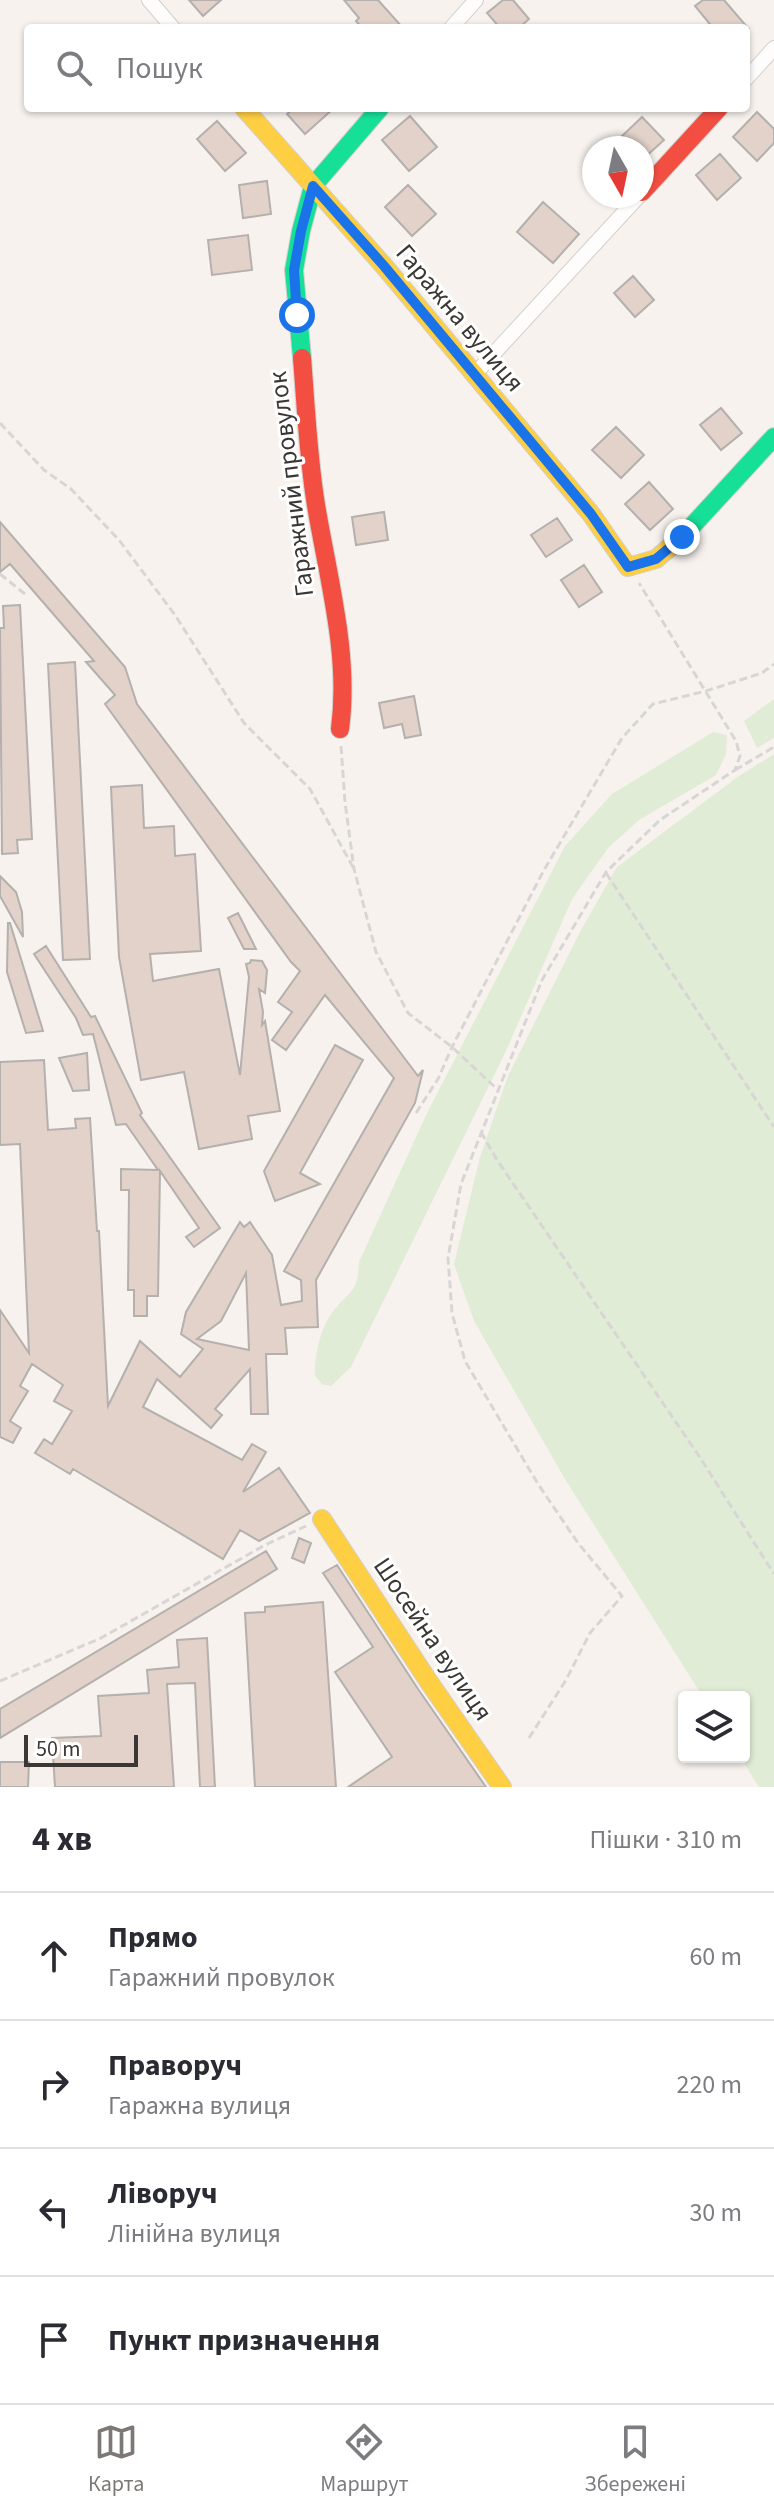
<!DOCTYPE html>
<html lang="uk">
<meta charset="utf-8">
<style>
body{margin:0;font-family:"Source Sans 3",sans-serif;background:#f7f7f7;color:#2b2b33}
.controls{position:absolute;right:24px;bottom:24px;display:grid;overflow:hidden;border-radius:8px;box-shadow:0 2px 6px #0004}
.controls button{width:72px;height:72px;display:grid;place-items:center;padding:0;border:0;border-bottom:2px solid #e1e1e2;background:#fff;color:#2b2b33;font:40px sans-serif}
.compass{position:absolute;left:582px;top:136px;width:72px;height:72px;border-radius:50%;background:#fff;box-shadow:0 2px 6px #0004;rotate:171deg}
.scale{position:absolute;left:24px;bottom:20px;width:114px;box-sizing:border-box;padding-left:8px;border:4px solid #3b3734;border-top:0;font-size:22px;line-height:28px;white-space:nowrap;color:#3b3734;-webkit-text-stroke:6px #fff;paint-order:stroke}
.stop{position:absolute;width:24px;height:24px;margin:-18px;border:6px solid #1a73e8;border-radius:50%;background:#fff}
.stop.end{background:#1a73e8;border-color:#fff;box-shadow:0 2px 8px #0008}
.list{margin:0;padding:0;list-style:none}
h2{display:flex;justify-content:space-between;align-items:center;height:104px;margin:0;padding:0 32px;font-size:34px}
h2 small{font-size:26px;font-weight:400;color:#7c7c81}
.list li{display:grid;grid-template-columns:52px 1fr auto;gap:24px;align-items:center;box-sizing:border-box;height:128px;padding:0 32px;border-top:2px solid #e1e1e2}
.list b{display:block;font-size:30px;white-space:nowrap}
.list p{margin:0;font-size:26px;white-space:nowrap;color:#7c7c81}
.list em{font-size:26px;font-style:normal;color:#7c7c81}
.icon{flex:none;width:44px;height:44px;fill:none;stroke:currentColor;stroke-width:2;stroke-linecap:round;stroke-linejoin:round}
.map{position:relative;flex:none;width:774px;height:1787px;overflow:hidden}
.search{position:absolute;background:#fff;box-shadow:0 2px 6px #0004;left:24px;right:24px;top:24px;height:88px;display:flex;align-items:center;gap:20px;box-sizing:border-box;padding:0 28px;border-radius:8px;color:#7c7c81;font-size:30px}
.sheet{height:616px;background:#fff}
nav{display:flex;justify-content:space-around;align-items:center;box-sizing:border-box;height:112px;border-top:2px solid #e1e1e2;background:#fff;font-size:22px;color:#7c7c81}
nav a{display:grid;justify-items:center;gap:4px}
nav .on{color:#7d7875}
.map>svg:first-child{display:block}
.green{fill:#e0ecd6}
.building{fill:#e2d2ca;stroke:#b4b0ad;stroke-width:2;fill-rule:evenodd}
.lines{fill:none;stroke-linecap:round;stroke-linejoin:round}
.street-casing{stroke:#d3cfcb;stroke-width:16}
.fast-casing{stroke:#d3cfcb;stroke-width:20}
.slow-casing{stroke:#d3cfcb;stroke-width:20}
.jam-casing{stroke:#d3cfcb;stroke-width:20}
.path{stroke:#d8d6d4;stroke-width:3;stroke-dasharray:8 4;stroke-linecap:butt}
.street{stroke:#fefdfc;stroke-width:14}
.fast{stroke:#16e098;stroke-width:18}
.slow{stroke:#ffcf43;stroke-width:18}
.jam{stroke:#f24e42;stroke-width:18}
.route{stroke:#1a73e8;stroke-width:10}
.labels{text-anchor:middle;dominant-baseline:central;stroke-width:6;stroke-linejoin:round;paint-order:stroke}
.street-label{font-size:26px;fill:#3b3734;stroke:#fff}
</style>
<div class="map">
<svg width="774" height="1787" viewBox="0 0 774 1787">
<rect width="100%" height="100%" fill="#f7f2ed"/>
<!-- green -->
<path class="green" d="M 774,699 L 774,738 L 757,748 L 744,721 Z
M 713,732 L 727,735 L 726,754 L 716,775 L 639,820 L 608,848 L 572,899 L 506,1051 L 351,1367 L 331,1386 L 322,1384 L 315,1376 C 314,1356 321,1326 334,1310 C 351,1289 358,1293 359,1262 L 427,1113 L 565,846 L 612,794 Z
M 774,754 L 774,1787 L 759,1787 L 740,1757 L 744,1757 L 744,1697 L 703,1697 L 565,1479 L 474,1321 L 454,1264 L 480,1157 L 508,1076 L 581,930 L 617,867 L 739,776 Z"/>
<!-- building -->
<path class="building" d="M 189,0 L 221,0 L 203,16 Z
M 344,0 L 378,0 L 403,28 L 362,28 L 356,21 L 359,18 Z
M 503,0 L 513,0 L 529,19 L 519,28 L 500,28 L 487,13 Z
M 703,0 L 724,0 L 748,28 L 713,28 L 695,6 Z
M 294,108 L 334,108 L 305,134 L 287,114 Z
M 757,112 L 774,129 L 774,143 L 757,161 L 733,137 Z
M 410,116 L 437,147 L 409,171 L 382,140 Z
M 642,117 L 664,140 L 642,160 L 642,148 L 633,148 L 622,136 Z
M 217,121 L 246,153 L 225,171 L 197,139 Z
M 720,154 L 741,178 L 717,200 L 696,175 Z
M 267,181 L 271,214 L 243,218 L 239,185 Z
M 408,185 L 436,214 L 412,236 L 385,207 Z
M 543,202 L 579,234 L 553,263 L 517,232 Z
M 248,235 L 252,270 L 212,275 L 208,240 Z
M 633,276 L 654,300 L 635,317 L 614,293 Z
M 721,408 L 742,433 L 721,450 L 700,425 Z
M 616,427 L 644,455 L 621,478 L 592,450 Z
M 649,482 L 673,509 L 650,530 L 625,504 Z
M 384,512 L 388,540 L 356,545 L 352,517 Z
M 557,518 L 572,540 L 546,557 L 531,535 Z
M 0,522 L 125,667 L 137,704 L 418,1076 L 423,1070 L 415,1103 L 316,1280 L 318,1327 L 285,1328 L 287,1354 L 266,1354 L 268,1414 L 251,1414 L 250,1369 L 215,1409 L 222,1415 L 211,1428 L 157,1379 L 143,1407 L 242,1460 L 252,1444 L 266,1452 L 243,1492 L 279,1468 L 310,1513 L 259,1541 L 240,1530 L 223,1559 L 73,1469 L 70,1474 L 35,1453 L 44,1439 L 52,1444 L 72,1411 L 54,1401 L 63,1385 L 32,1364 L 20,1386 L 28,1391 L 10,1421 L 21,1428 L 13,1443 L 0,1437 L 0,1310 L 29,1353 L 20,1144 L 0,1145 L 0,1062 L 44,1060 L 48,1130 L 76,1128 L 75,1119 L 90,1118 L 97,1231 L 99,1231 L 108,1406 L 140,1341 L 180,1377 L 203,1349 L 181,1334 L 186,1312 L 240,1222 L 244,1227 L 250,1222 L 272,1255 L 281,1305 L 302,1301 L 301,1280 L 284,1271 L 394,1078 L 325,995 L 286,1050 L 272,1040 L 292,1012 L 278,1002 L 300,971 L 291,962 L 105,704 L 115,695 L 86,662 L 94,661 L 10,564 L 0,572 ZM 246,1273 L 249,1350 L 197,1339 L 221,1321 Z
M 584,565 L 602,592 L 579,607 L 561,580 Z
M 20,605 L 32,839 L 17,840 L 18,853 L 2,854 L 0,628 L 4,628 L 3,606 Z
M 75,662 L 90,959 L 63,960 L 48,664 Z
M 414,696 L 421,735 L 405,738 L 402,724 L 384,728 L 379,703 Z
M 142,785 L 144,828 L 174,826 L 175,856 L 195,854 L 201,951 L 150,954 L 153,981 L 219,969 L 240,1075 L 249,977 L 246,964 L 250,963 L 251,960 L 262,961 L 267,970 L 265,993 L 259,989 L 263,1012 L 262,1025 L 265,1021 L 280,1111 L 248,1116 L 252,1139 L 199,1149 L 184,1072 L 141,1080 L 119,957 L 111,787 Z
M 0,876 L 16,892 L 22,912 L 23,937 L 0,896 Z
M 238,913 L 256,949 L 244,949 L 228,918 Z
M 8,923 L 10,923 L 43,1031 L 26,1033 L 7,972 Z
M 46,946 L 91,1017 L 95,1016 L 142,1113 L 140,1115 L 220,1228 L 194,1247 L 186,1237 L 199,1228 L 160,1171 L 158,1296 L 147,1296 L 147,1316 L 134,1316 L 134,1290 L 128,1290 L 129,1190 L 121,1190 L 121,1169 L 158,1170 L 126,1124 L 116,1125 L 93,1034 L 83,1035 L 76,1018 L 34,954 Z
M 335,1045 L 363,1060 L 300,1173 L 320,1184 L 275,1201 L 264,1171 Z
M 87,1053 L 89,1090 L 73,1091 L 59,1058 Z
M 299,1538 L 311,1543 L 304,1563 L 292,1558 Z
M 266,1551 L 277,1569 L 0,1738 L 0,1709 Z
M 337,1565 L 418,1689 L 486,1787 L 348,1787 L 392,1757 L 335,1672 L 373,1647 L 323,1573 Z
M 323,1602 L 336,1787 L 255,1787 L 245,1613 L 265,1612 L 265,1607 Z
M 207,1638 L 215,1787 L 200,1787 L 195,1683 L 167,1684 L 174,1787 L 55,1787 L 52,1738 L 101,1736 L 98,1696 L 149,1693 L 147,1670 L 179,1667 L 177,1640 Z
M 0,1762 L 29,1762 L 28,1787 L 0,1787 Z"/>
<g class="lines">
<defs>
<path id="street" d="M 149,0 L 173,28
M 451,28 L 476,0
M 746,79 L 774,48
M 474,375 L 639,196"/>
<path id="fast" d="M 302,358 L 294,270 L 301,231 L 313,186 L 380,108
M 669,548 L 682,537 L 774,437"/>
<path id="slow" d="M 244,108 L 384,266 L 591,514 L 628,567 L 656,559 L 669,548
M 322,1519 L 429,1682 L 502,1787"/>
<path id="jam" d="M 642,192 L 719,108
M 302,358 C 306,407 308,457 316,505 C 328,578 350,655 340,729"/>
</defs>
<!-- street casing -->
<use href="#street" class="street-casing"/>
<!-- fast casing -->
<use href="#fast" class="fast-casing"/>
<!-- slow casing -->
<use href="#slow" class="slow-casing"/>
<!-- jam casing -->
<use href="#jam" class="jam-casing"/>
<!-- path -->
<path class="path" d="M 0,423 L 44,470 L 71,489 L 119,540 L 175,615 L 244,723 L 310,789 L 354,869
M 0,574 L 25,594
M 341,746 L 345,802 L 354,869 L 376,952 L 408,1013 L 452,1047 L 497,1089
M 735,770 L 774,747
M 606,873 L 774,1127
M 416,1113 L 438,1079 L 452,1047 L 544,870 L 622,738 L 653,704 L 706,691 L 762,673 L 774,664
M 481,1132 L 497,1160 L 699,1456 L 774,1574
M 0,1681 L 101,1638 L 265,1545 L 306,1526
M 529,1738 L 566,1680 L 590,1633 L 622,1596 L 578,1543 L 538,1484 L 465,1361 L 452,1313 L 448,1258 L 461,1184 L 542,980 L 606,872 L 660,820 L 735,770 L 740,756 L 736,741 L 639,583"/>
<!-- street -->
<use href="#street" class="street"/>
<!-- fast -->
<use href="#fast" class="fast"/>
<!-- slow -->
<use href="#slow" class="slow"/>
<!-- jam -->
<use href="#jam" class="jam"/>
</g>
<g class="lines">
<!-- route -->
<path class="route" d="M 297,315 L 294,270 L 301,231 L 313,186 L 384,266 L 591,514 L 628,567 L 656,559 L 682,537"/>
</g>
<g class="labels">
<!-- street labels -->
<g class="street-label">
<text transform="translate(460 318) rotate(50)">Гаражна вулиця</text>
<text transform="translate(291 484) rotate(-97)">Гаражний провулок</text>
<text transform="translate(433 1639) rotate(56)">Шосейна вулиця</text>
</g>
</g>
</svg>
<div class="controls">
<button><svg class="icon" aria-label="layers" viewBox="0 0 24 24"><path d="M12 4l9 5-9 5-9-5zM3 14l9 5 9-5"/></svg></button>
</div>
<svg class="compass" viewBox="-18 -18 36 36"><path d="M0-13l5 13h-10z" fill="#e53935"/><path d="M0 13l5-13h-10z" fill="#7c7c81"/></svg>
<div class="scale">50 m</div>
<div class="stop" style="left:297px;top:315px"></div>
<div class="stop end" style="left:682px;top:537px"></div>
<div class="search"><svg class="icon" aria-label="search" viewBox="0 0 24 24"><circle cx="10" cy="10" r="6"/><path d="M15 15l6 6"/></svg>Пошук</div>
</div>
<section class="sheet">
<h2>4 хв<small>Пішки · 310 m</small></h2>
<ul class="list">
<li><svg class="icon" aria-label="ahead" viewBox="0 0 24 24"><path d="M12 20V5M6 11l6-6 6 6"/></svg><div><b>Прямо</b><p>Гаражний провулок</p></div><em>60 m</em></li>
<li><svg class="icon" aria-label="right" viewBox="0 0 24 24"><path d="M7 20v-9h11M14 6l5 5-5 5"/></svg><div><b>Праворуч</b><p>Гаражна вулиця</p></div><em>220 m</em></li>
<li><svg class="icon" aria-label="left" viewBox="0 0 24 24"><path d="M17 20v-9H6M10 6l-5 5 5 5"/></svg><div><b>Ліворуч</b><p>Лінійна вулиця</p></div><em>30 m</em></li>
<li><svg class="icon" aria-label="arrive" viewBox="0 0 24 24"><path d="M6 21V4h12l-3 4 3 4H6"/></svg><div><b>Пункт призначення</b></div></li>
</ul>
</section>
<nav>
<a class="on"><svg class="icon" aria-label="map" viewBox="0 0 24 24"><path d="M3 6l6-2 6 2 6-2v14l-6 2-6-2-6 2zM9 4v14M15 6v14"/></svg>Карта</a>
<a><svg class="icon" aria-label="directions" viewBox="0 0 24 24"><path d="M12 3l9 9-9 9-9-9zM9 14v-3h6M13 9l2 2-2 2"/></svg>Маршрут</a>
<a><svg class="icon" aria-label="saved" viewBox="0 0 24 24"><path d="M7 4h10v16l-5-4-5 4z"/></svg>Збережені</a>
</nav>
